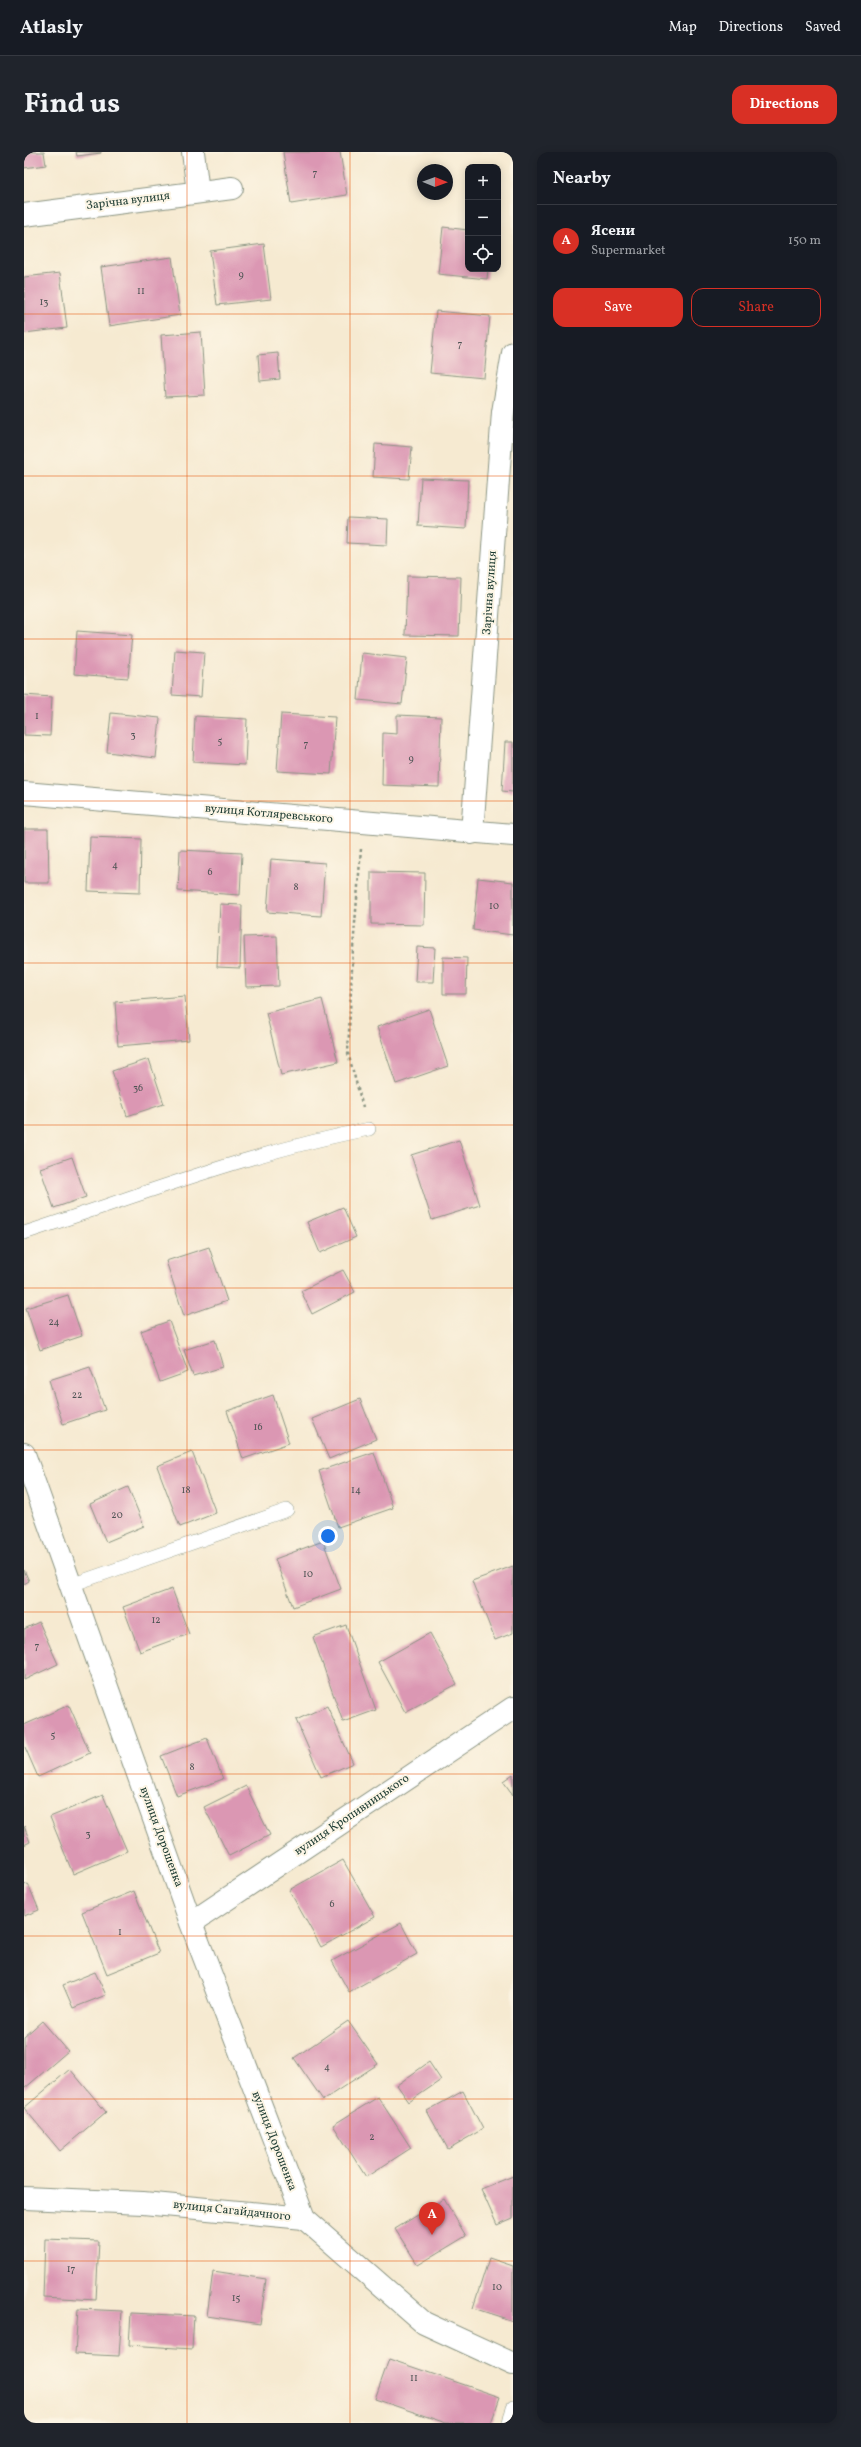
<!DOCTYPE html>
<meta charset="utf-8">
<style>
body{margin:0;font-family:Vollkorn,serif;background:#20242c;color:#f1f3f6}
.controls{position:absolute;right:12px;top:12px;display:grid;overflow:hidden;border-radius:8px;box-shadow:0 2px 10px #0003}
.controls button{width:36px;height:36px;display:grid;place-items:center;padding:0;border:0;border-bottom:1px solid #363941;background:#171b24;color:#f1f3f6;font:20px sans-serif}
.compass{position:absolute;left:393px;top:12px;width:36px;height:36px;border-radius:50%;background:#171b24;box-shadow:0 2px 10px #0003;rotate:91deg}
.you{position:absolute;left:304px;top:1384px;width:14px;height:14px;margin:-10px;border:3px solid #fff;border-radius:50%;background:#1a73e8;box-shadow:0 0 0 6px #1a73e833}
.badge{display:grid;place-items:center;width:26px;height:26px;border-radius:50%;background:#d93025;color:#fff;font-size:13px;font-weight:700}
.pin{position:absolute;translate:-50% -33px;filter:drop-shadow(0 1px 2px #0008)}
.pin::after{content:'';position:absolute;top:21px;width:14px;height:12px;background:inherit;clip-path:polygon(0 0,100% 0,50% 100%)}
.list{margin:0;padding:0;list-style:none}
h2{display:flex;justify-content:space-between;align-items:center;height:52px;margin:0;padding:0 16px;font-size:17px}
h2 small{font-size:13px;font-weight:400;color:#9ea1a6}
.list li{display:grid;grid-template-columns:26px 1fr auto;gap:12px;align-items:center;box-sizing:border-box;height:72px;padding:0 16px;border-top:1px solid #363941}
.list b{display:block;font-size:15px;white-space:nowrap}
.list p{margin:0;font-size:13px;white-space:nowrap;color:#9ea1a6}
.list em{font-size:13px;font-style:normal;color:#9ea1a6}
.actions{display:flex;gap:8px;padding:12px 16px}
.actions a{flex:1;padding:9px 0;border:1px solid #d93025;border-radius:12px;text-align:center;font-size:14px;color:#d93025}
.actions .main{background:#d93025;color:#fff}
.icon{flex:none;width:22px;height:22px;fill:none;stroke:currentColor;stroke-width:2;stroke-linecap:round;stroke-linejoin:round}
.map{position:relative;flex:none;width:489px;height:2271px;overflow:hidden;border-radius:12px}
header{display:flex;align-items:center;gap:24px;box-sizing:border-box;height:56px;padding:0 20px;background:#171b24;border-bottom:1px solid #363941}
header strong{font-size:19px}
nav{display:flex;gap:22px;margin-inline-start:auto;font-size:14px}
.intro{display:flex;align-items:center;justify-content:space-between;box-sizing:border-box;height:96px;padding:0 24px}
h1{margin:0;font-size:28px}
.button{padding:10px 18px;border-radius:12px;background:#d93025;color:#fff;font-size:14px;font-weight:700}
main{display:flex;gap:24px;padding:0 24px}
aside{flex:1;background:#171b24;border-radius:12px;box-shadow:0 2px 10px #0003}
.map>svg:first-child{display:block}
.building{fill:#db97b3}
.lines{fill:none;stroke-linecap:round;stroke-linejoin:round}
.service-casing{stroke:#8a9482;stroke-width:14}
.minor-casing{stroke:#8a9482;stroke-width:24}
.path{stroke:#8a9482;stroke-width:2.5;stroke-dasharray:3 3;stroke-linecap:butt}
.service{stroke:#fff;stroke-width:13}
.minor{stroke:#fff;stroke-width:22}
.grid{fill:none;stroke:#e8590c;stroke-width:1;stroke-opacity:0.55}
.labels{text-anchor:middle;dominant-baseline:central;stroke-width:4;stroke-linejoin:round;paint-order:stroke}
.number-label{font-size:10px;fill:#4e5454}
.street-label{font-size:12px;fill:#1f3d34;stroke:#fcf5e5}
</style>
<header>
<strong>Atlasly</strong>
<nav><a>Map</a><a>Directions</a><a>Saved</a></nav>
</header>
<div class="intro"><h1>Find us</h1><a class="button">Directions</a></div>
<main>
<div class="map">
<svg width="489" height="2271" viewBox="0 0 489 2271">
<rect width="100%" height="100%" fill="#fcf5e5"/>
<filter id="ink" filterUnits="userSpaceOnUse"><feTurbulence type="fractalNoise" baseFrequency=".025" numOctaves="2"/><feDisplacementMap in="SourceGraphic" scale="8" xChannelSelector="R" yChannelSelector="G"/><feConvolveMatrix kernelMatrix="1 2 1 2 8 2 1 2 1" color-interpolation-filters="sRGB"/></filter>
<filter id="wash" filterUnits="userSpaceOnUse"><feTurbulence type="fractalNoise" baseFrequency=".012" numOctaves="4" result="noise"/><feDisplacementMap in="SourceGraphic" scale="16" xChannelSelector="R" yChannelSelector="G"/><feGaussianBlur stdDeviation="0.9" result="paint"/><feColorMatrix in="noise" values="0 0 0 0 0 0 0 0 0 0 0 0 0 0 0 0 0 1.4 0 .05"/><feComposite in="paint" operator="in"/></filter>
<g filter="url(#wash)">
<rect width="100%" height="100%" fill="#f6ead1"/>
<g id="blocks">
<!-- building -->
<path class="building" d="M 0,0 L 20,0 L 22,13 L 0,16 Z
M 52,0 L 77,0 L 77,1 L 53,4 Z
M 259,0 L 316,0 L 323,43 L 267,52 Z
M 419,75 L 444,78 L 444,117 L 464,117 L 463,127 L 414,122 Z
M 240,92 L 247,147 L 193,153 L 186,99 Z
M 148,105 L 156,163 L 85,174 L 77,115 Z
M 36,121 L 43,176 L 0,181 L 0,125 Z
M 412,159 L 466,164 L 460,226 L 406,221 Z
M 177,180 L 181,243 L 141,245 L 137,183 Z
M 254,201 L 256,227 L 236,229 L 234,203 Z
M 351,292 L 388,295 L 385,327 L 349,325 Z
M 397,326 L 444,328 L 442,377 L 394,374 Z
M 324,365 L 364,367 L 363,393 L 323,391 Z
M 383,424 L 437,425 L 435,484 L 381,483 Z
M 53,479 L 108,483 L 104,526 L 50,522 Z
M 151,498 L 180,500 L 177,545 L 148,543 Z
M 338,501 L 383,506 L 378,552 L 334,548 Z
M 0,543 L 28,545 L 26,584 L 0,583 Z
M 87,561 L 136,566 L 132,606 L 83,600 Z
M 257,562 L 311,565 L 307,622 L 253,619 Z
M 373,563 L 417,565 L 415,635 L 358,633 L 359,581 L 373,582 Z
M 171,564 L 223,567 L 221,613 L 169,610 Z
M 481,590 L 489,590 L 489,640 L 478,639 Z
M 0,677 L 24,677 L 25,731 L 0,731 Z
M 66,685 L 117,687 L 116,741 L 64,739 Z
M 156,698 L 218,701 L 216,743 L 154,739 Z
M 247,707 L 301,711 L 297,764 L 243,760 Z
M 347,720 L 401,721 L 400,773 L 347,772 Z
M 454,726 L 489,730 L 489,783 L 449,778 Z
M 196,752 L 218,753 L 216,816 L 193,815 Z
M 253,784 L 255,834 L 222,835 L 220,785 Z
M 393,795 L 411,796 L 409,830 L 391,830 Z
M 419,805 L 443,806 L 442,842 L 419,842 Z
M 161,844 L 165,888 L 94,894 L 91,850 Z
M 298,847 L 314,910 L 257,923 L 242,861 Z
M 405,857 L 424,914 L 372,932 L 353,875 Z
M 125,907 L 140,952 L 103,964 L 88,919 Z
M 435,988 L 456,1053 L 408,1068 L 387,1003 Z
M 48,1005 L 62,1045 L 30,1056 L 16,1016 Z
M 319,1055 L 332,1085 L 296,1101 L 283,1070 Z
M 185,1095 L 203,1149 L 160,1164 L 142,1109 Z
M 319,1118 L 331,1140 L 288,1162 L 277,1139 Z
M 44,1143 L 58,1184 L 16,1198 L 2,1156 Z
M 145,1169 L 164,1220 L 136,1230 L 117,1179 Z
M 191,1188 L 199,1215 L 169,1224 L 160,1198 Z
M 66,1215 L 81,1258 L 39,1272 L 25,1228 Z
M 249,1243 L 265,1291 L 219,1307 L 203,1259 Z
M 336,1247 L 352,1287 L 305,1307 L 288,1267 Z
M 168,1300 L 192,1361 L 156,1375 L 133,1314 Z
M 350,1300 L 369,1356 L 314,1375 L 295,1319 Z
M 104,1335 L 120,1374 L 82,1390 L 66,1352 Z
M 299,1389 L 317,1437 L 269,1455 L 251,1407 Z
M 489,1414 L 489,1481 L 471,1488 L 448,1429 Z
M 0,1418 L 5,1429 L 0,1432 Z
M 148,1437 L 165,1482 L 116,1500 L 99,1455 Z
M 15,1470 L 34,1512 L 0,1528 L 0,1477 Z
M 322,1473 L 352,1558 L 319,1570 L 289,1485 Z
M 406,1481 L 433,1532 L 381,1560 L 354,1510 Z
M 45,1553 L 66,1601 L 14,1625 L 0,1593 L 0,1573 Z
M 303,1554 L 329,1611 L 297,1625 L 272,1568 Z
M 183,1586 L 199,1627 L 153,1644 L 137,1604 Z
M 489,1622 L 489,1643 L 479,1629 Z
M 222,1634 L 246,1683 L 205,1704 L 180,1655 Z
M 79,1643 L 103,1699 L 49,1722 L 26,1665 Z
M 0,1674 L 6,1690 L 0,1693 Z
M 319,1708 L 351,1765 L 297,1795 L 265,1738 Z
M 4,1732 L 15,1758 L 0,1764 L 0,1733 Z
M 110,1739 L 135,1801 L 83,1822 L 58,1760 Z
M 377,1771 L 393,1802 L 325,1840 L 308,1809 Z
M 71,1820 L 82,1843 L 49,1856 L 39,1833 Z
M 18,1869 L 44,1899 L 0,1937 L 0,1885 Z
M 324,1869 L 354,1912 L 299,1948 L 270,1906 Z
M 405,1910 L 417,1928 L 385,1950 L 373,1933 Z
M 46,1917 L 82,1960 L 36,1999 L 0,1956 Z
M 439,1939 L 459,1977 L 424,1997 L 403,1959 Z
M 354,1945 L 387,1996 L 342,2025 L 309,1973 Z
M 489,2024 L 489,2066 L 473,2073 L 457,2037 Z
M 420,2047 L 442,2084 L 394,2113 L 371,2077 Z
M 21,2087 L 75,2089 L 72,2148 L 19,2145 Z
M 465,2106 L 489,2114 L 489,2169 L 449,2156 Z
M 189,2119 L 242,2127 L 236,2172 L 183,2164 Z
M 54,2157 L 98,2159 L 95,2204 L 51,2202 Z
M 107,2161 L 170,2164 L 168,2197 L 105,2193 Z
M 365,2207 L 476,2245 L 467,2271 L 422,2271 L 351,2247 Z"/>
</g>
</g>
<g filter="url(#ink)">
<use href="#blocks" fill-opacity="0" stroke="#8a9482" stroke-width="1"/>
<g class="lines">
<defs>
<path id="service" d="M 0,1081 C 114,1044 227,1000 345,977
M 47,1433 L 263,1358
M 485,2271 L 489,2255"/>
<path id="minor" d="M 169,0 L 174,40
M 0,63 L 208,36
M 0,641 L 489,683
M 448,681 L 479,260 L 489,201
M 0,1302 L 167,1771 L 280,2066
M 167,1771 L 489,1556
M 0,2046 L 119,2051 L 280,2066 L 400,2171 L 489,2212"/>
</defs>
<!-- service casing -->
<use href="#service" class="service-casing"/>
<!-- minor casing -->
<use href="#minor" class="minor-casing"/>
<!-- path -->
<path class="path" d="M 337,697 L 329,796 L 324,901 L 339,955"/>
<!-- service -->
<use href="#service" class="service"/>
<!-- minor -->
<use href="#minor" class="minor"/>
</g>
</g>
<!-- grid -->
<path class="grid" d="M 163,0 L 163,2271M 326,0 L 326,2271M 0,162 L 489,162M 0,324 L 489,324M 0,487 L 489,487M 0,649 L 489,649M 0,811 L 489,811M 0,973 L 489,973M 0,1136 L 489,1136M 0,1298 L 489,1298M 0,1460 L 489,1460M 0,1622 L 489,1622M 0,1784 L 489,1784M 0,1947 L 489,1947M 0,2109 L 489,2109"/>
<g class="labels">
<!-- number labels -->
<g class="number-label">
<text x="291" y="21">7</text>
<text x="217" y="123">9</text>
<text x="117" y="139">11</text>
<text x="20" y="150">13</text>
<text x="436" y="192">7</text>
<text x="13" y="564">1</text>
<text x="109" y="583">3</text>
<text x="196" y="589">5</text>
<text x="282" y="592">7</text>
<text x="387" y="607">9</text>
<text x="91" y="713">4</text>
<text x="186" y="720">6</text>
<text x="272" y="735">8</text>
<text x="470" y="754">10</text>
<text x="114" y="936">36</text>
<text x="30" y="1170">24</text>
<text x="53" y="1243">22</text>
<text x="234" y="1275">16</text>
<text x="162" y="1338">18</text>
<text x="332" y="1338">14</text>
<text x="93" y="1363">20</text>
<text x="284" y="1422">10</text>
<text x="132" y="1468">12</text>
<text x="13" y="1494">7</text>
<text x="29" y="1583">5</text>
<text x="168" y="1615">8</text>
<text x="64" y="1682">3</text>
<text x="308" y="1752">6</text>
<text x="96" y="1780">1</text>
<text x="303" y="1915">4</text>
<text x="348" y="1985">2</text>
<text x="47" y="2117">17</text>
<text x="473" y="2135">10</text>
<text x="212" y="2146">15</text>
<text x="390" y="2226">11</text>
</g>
<!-- street labels -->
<g class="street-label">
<text transform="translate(104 49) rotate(-7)">Зарічна вулиця</text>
<text transform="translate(466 441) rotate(-86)">Зарічна вулиця</text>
<text transform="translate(245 662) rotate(5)">вулиця Котляревського</text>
<text transform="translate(328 1663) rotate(-34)">вулиця Кропивницького</text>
<text transform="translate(137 1685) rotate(70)">вулиця Дорошенка</text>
<text transform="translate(250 1989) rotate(69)">вулиця Дорошенка</text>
<text transform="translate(208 2059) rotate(6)">вулиця Сагайдачного</text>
</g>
</g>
</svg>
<div class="controls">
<button>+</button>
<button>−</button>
<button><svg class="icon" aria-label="locate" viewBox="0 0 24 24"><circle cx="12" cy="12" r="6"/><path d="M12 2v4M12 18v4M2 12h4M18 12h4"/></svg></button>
</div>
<svg class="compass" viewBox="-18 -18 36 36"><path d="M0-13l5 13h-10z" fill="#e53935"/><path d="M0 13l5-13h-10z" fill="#9ea1a6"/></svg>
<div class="you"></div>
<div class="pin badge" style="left:408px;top:2083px">A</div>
</div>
<aside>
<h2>Nearby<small></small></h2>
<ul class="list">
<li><span class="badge">A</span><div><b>Ясени</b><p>Supermarket</p></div><em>150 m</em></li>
</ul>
<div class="actions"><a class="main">Save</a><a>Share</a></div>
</aside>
</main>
